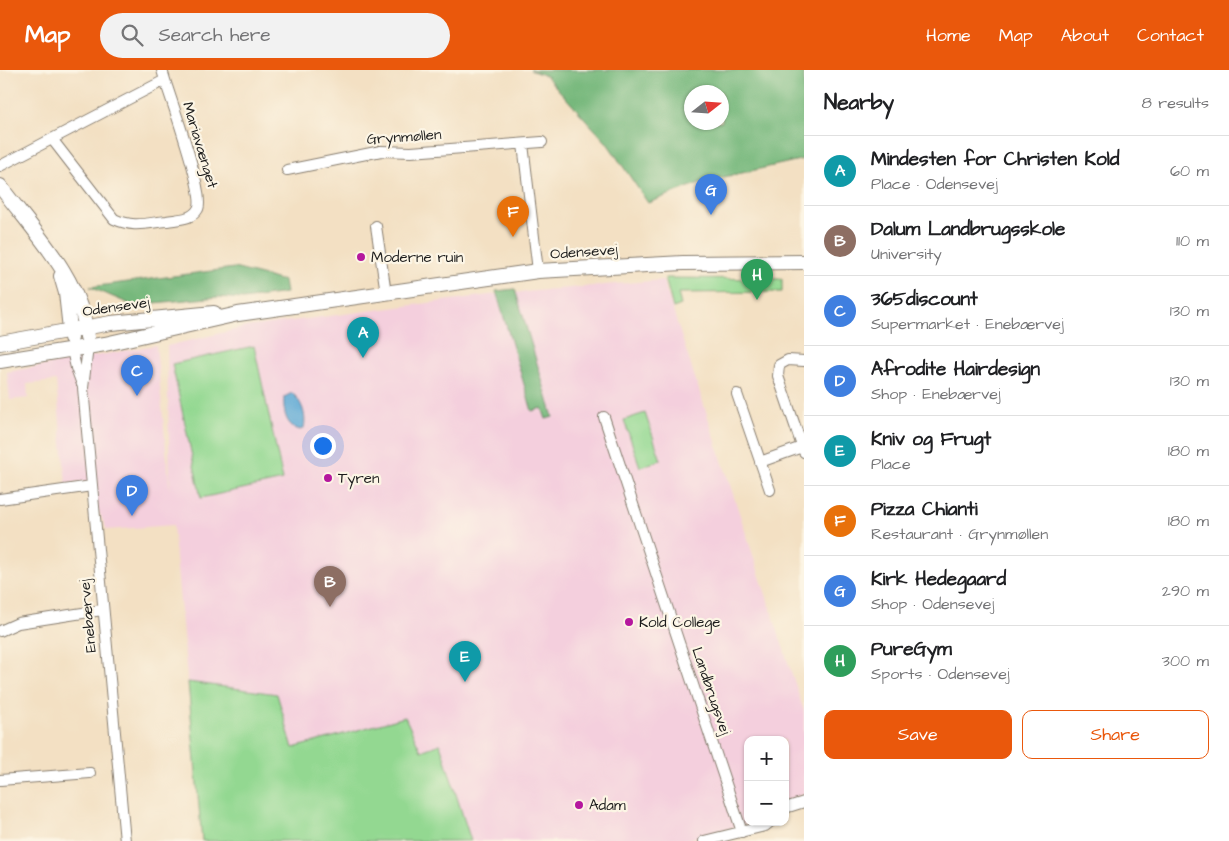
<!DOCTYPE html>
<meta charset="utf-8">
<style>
body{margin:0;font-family:"Architects Daughter",sans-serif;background:#f2f2f2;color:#202124}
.controls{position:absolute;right:15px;bottom:15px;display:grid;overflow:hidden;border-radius:10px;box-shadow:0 1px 4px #0004}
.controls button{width:45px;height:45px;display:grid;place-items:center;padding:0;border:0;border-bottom:1px solid #e0e0e0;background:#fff;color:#202124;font:25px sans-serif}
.compass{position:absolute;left:684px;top:15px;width:45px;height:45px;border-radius:50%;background:#fff;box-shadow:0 1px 4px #0004;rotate:73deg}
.you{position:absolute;left:322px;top:375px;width:18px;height:18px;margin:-12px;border:4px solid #fff;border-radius:50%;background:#1a73e8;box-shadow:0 0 0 8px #1a73e833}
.badge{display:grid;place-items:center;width:32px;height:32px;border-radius:50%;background:#ea580c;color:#fff;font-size:16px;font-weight:700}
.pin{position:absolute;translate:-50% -41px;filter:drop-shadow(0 1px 2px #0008)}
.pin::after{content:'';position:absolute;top:26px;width:18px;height:15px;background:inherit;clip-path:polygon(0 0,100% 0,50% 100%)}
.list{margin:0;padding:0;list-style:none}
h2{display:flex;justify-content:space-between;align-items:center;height:65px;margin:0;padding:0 20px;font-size:21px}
h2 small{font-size:16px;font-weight:400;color:#757577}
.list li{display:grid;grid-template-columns:32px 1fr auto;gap:15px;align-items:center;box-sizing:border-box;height:70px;padding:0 20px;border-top:1px solid #e0e0e0}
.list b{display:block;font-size:19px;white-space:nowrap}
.list p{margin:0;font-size:16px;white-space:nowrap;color:#757577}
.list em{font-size:16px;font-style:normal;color:#757577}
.actions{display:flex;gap:10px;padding:15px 20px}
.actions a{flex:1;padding:11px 0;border:1px solid #ea580c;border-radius:10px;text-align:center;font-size:18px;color:#ea580c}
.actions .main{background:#ea580c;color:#fff}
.icon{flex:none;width:28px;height:28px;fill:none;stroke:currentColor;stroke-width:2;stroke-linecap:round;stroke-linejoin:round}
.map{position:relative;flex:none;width:804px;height:771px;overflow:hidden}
header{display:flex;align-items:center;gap:30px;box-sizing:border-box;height:70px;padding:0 25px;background:#ea580c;color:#fff}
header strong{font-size:24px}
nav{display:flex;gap:28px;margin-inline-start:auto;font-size:18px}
.search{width:350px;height:45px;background:#f2f2f2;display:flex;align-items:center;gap:12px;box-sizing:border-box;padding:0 18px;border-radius:28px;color:#757577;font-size:19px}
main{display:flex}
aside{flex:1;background:#fff}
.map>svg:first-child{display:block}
.built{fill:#f4cfdd}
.green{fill:#93d891;stroke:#587a56}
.forest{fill:#76b87b;stroke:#496a4c;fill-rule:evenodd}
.water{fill:#5ca8d5;stroke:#3c6278}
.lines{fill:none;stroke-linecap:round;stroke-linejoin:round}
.street-casing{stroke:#887e70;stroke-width:12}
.secondary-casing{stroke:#887e70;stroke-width:16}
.street{stroke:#fff;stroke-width:10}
.secondary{stroke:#fff;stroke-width:14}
.poi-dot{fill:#b5179e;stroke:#fcf5e5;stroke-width:2}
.labels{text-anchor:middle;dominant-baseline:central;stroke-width:4.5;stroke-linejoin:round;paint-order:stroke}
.street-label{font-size:15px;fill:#1c1c1c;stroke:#fcf5e5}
.poi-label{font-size:15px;fill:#1c1c1c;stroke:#fcf5e5;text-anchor:start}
</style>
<header>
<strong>Map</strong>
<div class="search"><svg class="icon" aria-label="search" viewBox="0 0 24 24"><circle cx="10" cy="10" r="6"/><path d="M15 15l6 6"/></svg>Search here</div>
<nav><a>Home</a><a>Map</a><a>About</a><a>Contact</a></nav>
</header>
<main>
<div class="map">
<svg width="804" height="771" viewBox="0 0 804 771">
<rect width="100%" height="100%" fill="#fcf5e5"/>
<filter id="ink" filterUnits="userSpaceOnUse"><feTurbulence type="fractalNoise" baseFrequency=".02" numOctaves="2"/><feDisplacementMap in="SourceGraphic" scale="10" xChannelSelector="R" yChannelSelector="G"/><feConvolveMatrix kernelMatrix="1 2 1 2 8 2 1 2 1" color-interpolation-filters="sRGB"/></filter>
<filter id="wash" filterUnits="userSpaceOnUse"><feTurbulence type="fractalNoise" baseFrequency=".0096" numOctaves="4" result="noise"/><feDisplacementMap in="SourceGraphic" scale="20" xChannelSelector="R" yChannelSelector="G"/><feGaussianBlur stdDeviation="1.12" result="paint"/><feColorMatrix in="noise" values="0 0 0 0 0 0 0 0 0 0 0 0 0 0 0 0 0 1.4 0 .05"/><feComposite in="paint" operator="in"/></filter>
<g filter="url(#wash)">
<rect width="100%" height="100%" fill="#f3e0c3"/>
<!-- built -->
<path class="built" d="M 663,210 L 804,641 L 804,724 L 785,732 L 785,670 L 748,670 L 748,752 L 753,752 L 682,771 L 202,771 L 173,455 L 107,460 L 85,412 L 66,414 L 56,311 L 27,314 L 28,328 L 10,330 L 7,302 L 156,275 L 170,421 L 167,276 L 246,257 L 489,225 Z"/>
<!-- green -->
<path class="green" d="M 665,208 L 782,209 L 782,222 L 678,223 L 681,235 L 673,238 Z
M 254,276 L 283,410 L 201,428 L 172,294 Z
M 645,343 L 661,390 L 640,397 L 624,350 Z
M 188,612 L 277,624 L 293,678 L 405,647 L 421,681 L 440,674 L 471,771 L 202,771 Z"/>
<!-- forest -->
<path class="forest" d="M 530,0 L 804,0 L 804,89 L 702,112 L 648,133 L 607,73 L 546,6 ZM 692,22 L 722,22 L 722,52 L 692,52 Z
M 234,198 L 284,211 L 286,223 L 243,229 L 219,227 L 132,235 L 90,217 Z
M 515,219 L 553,347 L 546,349 L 542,338 L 532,341 L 496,221 Z"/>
<!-- water -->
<path class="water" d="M 292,323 C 302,331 307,346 304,358 L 300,360 C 285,356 283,340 284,327 Z"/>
</g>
<g filter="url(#ink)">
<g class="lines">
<defs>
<path id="street" d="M 162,0 L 165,10
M 523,74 L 538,201
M 0,96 L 165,10 C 171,30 206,126 198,139 C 192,150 177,149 167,151 C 146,153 134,158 114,149 L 52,69
M 287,100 L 381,81 L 411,82 L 542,72
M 376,156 L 386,223
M 88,277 L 83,318 L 125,771
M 72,280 L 76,298 L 83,317
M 804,291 L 788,290 L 779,295 L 778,306 L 804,382
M 737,324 L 770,420
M 604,347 L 742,762
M 760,392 L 802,377
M 0,429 L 92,416
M 0,561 L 18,553 L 102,540
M 0,710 L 90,703
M 785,738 L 804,732
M 704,771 L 765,756 L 770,752"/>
<path id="secondary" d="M 0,116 C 34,162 81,208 87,267
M 61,206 L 66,223 L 71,268
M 0,273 L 111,253 L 214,243
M 0,291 L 105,274 L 238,244 L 538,201 L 683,193 L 804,192"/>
</defs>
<!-- street casing -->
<use href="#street" class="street-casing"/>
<!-- secondary casing -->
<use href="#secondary" class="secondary-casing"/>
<!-- street -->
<use href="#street" class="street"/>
<!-- secondary -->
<use href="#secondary" class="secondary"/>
</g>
</g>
<!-- markers -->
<g class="poi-dot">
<circle cx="361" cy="187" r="5"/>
<circle cx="328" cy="408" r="5"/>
<circle cx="629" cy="552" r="5"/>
<circle cx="579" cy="735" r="5"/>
</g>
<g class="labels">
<!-- street labels -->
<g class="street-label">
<text transform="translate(404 67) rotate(-4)">Grynmøllen</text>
<text transform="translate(200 75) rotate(73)">Mariavænget</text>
<text transform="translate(584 182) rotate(-4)">Odensevej</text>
<text transform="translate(116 237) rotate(-8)">Odensevej</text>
<text transform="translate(88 546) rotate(-95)">Enebærvej</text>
<text transform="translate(711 621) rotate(71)">Landbrugsvej</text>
</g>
<!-- poi labels -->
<g class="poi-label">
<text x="371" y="187">Moderne ruin</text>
<text x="338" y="408">Tyren</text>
<text x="639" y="552">Kold College</text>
<text x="589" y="735">Adam</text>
</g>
</g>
</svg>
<div class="controls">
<button>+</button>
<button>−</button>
</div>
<svg class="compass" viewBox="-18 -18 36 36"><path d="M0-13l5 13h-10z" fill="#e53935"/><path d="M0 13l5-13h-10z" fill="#757577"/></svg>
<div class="you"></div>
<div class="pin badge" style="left:363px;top:288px;background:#0f9aa8">A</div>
<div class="pin badge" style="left:330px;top:537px;background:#8d6e63">B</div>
<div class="pin badge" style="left:137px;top:326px;background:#3f7fe0">C</div>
<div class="pin badge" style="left:132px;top:446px;background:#3f7fe0">D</div>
<div class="pin badge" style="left:465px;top:612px;background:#0f9aa8">E</div>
<div class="pin badge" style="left:513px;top:167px;background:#e8710a">F</div>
<div class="pin badge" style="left:711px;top:145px;background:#3f7fe0">G</div>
<div class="pin badge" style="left:757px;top:230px;background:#2e9e5b">H</div>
</div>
<aside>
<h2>Nearby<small>8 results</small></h2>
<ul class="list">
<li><span class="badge" style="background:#0f9aa8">A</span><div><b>Mindesten for Christen Kold</b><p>Place · Odensevej</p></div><em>60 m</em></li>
<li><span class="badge" style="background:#8d6e63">B</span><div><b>Dalum Landbrugsskole</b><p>University</p></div><em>110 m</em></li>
<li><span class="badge" style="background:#3f7fe0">C</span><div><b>365discount</b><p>Supermarket · Enebærvej</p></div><em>130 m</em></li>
<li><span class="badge" style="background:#3f7fe0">D</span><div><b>Afrodite Hairdesign</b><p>Shop · Enebærvej</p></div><em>130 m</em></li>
<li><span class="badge" style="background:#0f9aa8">E</span><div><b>Kniv og Frugt</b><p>Place</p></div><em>180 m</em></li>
<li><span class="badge" style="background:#e8710a">F</span><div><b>Pizza Chianti</b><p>Restaurant · Grynmøllen</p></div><em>180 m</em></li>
<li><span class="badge" style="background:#3f7fe0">G</span><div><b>Kirk Hedegaard</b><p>Shop · Odensevej</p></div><em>290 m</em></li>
<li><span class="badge" style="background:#2e9e5b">H</span><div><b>PureGym</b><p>Sports · Odensevej</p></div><em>300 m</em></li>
</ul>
<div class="actions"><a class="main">Save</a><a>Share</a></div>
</aside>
</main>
